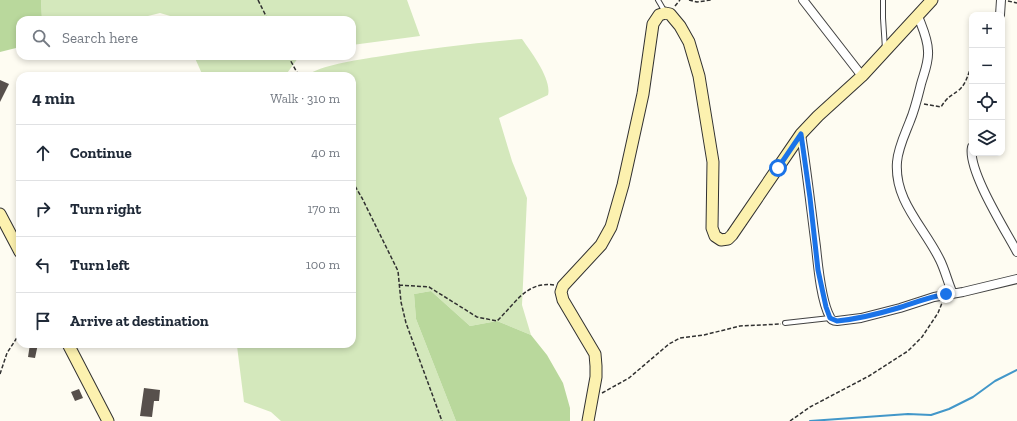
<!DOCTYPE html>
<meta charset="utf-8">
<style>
body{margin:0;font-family:"Zilla Slab",serif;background:#f6f6f7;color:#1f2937}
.controls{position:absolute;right:12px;top:12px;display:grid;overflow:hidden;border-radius:8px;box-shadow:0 2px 6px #0003}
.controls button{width:36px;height:36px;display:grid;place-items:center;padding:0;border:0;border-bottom:1px solid #e0e1e3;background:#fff;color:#1f2937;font:20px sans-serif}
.stop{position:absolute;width:12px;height:12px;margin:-9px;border:3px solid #1a73e8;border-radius:50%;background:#fff}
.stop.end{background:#1a73e8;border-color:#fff;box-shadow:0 1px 4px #0008}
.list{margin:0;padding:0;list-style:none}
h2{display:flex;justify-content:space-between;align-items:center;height:52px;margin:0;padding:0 16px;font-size:17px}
h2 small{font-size:13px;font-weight:400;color:#747a83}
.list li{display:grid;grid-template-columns:26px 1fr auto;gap:12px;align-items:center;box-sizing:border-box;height:56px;padding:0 16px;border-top:1px solid #e0e1e3}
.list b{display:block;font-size:15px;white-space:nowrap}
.list em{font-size:13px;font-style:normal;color:#747a83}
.icon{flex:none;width:22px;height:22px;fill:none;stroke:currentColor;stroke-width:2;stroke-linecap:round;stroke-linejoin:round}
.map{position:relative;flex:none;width:1017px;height:421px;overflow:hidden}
.search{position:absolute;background:#fff;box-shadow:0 2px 6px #0003;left:16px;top:16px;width:340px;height:44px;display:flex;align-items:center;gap:10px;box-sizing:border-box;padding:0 14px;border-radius:12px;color:#747a83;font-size:15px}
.panel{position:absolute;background:#fff;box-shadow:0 2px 6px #0003;left:16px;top:72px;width:340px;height:276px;border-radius:12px}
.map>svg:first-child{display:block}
.green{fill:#d4e8bc}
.forest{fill:#b9d89c}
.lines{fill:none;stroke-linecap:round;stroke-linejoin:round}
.stream{stroke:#4297c9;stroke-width:2}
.building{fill:#57504c}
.lane-casing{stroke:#424242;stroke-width:6}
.street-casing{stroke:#424242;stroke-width:10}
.secondary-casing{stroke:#313131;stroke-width:13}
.path{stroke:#313131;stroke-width:1.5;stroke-dasharray:4 2;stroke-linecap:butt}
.lane{stroke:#fff;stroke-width:4}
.street{stroke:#fff;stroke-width:8}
.secondary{stroke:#fcf1af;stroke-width:11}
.route{stroke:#1a73e8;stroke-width:5}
</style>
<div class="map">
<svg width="1017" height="421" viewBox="0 0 1017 421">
<rect width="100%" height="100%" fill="#fefcf2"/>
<!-- green -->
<path class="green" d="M 41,0 L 407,0 L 420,36 L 352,45 L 352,20 L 178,20 L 177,18 L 160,13 L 132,20 L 42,20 Z
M 522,39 C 531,52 552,79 548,95 L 499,118 L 512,161 L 527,198 L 522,305 L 531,335 L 497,321 L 470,326 L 431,291 L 414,294 L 416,319 L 456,421 L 281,421 L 271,412 L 244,402 L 237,346 L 254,344 L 352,344 L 352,76 L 305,76 C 322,65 356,60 376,57 C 425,49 473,43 522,39 Z
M 194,56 L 307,56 L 298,58 L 285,76 L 203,76 Z"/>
<!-- forest -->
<path class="forest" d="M 0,0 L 41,0 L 42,20 L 20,20 L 20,47 L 0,52 Z
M 431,291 L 470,326 L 497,321 L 531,335 L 547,355 L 563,383 L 570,408 L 570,421 L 456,421 L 416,319 L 414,294 Z"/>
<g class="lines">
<!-- stream -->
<path class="stream" d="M 810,421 L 908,414 L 931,415 L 949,409 L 973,397 L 995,381 L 1017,370"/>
</g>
<!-- building -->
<path class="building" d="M 0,80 L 9,84 L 0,102 Z
M 30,344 L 38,344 L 35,358 L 28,357 Z
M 144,388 L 160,390 L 159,401 L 154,401 L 152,417 L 140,416 Z
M 79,389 L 83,398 L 75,401 L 71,392 Z"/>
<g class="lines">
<defs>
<path id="lane" d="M 658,0 L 665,12
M 883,0 L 883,18 L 885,49
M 785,323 L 830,318"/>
<path id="street" d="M 803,0 L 862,76
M 1000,15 L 1001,0
M 918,16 C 922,27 928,39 928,51 C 929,62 924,73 921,84 C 918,96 915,109 910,121 C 905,134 898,148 897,162 C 894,201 924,227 940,260 C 945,270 948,283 953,294
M 801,134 C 807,172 811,209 816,247 C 818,266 821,301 830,317 C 831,320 833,321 837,321 L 861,318 L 900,308 L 934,297 L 963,292 L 1017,279
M 972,147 C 967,170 1006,231 1017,252"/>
<path id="secondary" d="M 0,214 L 20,252
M 68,344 L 108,421
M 588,421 L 596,377 L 596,366 L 595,354 L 563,300 L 561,292 L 563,286 L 601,245 L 611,227 L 623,185 L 643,94 L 653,24 L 659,15 L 665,13 L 670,14 L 680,26 L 689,42 L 699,76 L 713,162 L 712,228 L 715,236 L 721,240 L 728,239 L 732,235 L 801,134 L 818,116 L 862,76 L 932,0"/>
</defs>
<!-- lane casing -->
<use href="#lane" class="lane-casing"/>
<!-- street casing -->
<use href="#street" class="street-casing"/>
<!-- secondary casing -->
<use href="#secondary" class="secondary-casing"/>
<!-- path -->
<path class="path" d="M 258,0 L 268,20
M 689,0 L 697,2 L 711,0
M 1008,1 L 1017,3
M 675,6 L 680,0
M 288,56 L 299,76
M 924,104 L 941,107 C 948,96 950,97 959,90 C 967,83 968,73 972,65
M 352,181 L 362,198 L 398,271 L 401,302 L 406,323 L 442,421
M 399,285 L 429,287 L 477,317 L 497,321 C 515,304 526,281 554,285
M 0,374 L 7,353 L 20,333
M 602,393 L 629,378 L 669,344 L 680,338 L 704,335 L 740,326 L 781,324
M 790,421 L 810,407 L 869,376 L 908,351 L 922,337 L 938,313 L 942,303"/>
<!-- lane -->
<use href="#lane" class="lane"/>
<!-- street -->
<use href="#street" class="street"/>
<!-- secondary -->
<use href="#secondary" class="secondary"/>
</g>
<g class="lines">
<!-- route -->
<path class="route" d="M 778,168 L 801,134 L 810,198 L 818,270 L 826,307 L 830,318 L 837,321 C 858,319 878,314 898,308 C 914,303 929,297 946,294"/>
</g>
</svg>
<div class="controls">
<button>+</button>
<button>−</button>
<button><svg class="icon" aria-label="locate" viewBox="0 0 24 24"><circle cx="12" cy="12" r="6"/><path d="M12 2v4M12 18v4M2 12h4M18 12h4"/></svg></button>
<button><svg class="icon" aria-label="layers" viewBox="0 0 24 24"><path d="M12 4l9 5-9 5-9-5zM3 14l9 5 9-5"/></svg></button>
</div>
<div class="stop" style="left:778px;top:168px"></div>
<div class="stop end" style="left:946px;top:294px"></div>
<div class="search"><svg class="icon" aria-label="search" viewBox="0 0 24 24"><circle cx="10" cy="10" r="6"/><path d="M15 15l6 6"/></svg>Search here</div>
<section class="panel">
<h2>4 min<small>Walk · 310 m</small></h2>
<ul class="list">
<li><svg class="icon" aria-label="ahead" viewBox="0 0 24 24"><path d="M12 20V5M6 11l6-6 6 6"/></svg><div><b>Continue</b></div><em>40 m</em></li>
<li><svg class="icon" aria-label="right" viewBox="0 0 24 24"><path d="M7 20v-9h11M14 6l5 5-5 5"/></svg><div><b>Turn right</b></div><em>170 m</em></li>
<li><svg class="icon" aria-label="left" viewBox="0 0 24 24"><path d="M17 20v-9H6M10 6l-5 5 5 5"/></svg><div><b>Turn left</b></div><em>100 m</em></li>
<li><svg class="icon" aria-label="arrive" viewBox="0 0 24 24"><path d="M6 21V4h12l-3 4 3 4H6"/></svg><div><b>Arrive at destination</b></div></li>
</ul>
</section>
</div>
